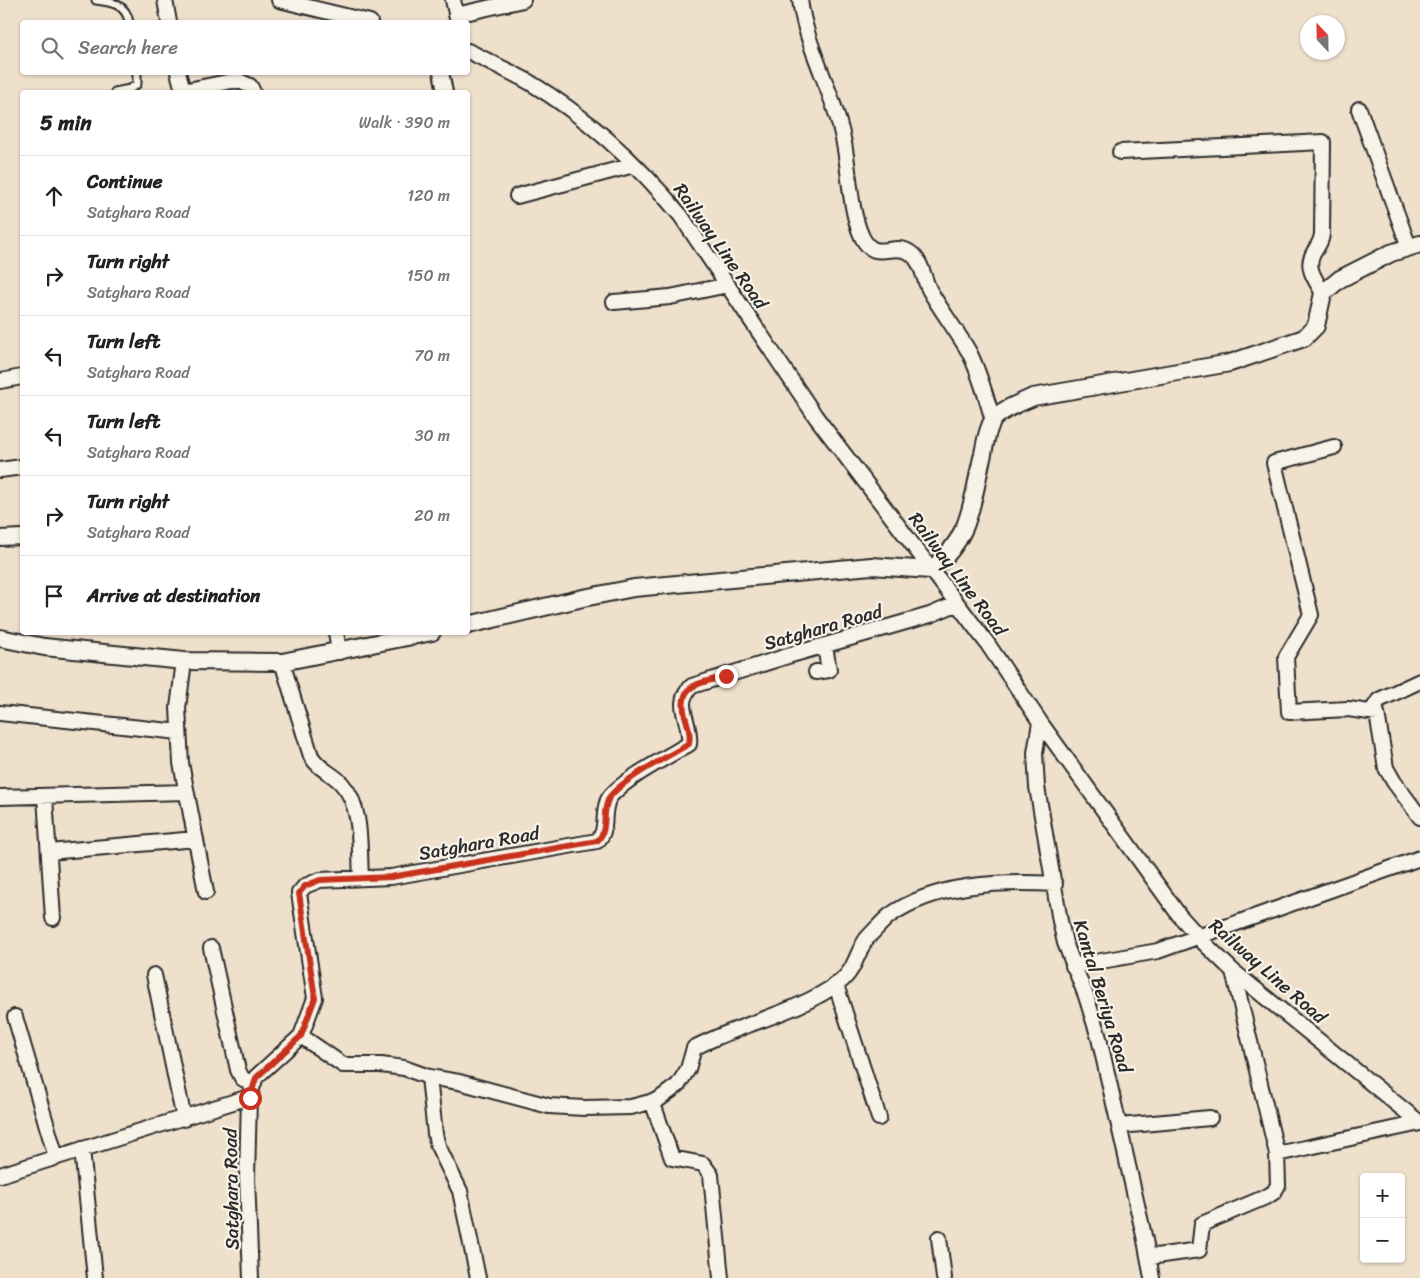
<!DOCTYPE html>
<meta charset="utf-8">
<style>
body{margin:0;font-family:Sriracha,sans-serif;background:#f2f2f2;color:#222}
.controls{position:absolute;right:15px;bottom:15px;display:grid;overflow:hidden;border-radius:5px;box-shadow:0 1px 4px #0004}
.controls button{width:45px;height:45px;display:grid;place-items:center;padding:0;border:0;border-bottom:1px solid #e0e0e0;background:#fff;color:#222;font:25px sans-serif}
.compass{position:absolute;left:1300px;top:15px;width:45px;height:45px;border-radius:50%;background:#fff;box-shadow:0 1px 4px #0004;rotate:338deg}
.stop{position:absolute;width:15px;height:15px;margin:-11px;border:4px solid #c8321e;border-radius:50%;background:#fff}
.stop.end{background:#c8321e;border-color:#fff;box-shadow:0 1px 5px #0008}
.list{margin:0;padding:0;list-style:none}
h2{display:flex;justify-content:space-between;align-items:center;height:65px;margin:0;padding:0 20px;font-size:21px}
h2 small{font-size:16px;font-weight:400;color:#767676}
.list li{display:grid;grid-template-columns:32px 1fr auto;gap:15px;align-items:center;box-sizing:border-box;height:80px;padding:0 20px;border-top:1px solid #e0e0e0}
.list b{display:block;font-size:19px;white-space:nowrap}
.list p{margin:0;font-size:16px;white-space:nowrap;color:#767676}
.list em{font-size:16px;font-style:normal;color:#767676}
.icon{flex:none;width:28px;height:28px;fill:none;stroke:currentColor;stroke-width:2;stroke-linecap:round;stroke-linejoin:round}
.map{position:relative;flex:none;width:1420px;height:1278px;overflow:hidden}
.search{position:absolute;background:#fff;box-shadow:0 1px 4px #0004;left:20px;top:20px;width:450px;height:55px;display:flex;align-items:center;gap:12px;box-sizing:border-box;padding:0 18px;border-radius:5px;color:#767676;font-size:19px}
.panel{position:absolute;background:#fff;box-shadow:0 1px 4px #0004;left:20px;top:90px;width:450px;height:545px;border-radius:5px}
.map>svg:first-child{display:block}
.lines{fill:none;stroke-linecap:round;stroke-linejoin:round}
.service-casing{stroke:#2b2b2b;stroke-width:11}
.minor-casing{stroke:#2b2b2b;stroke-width:18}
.tertiary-casing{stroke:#2b2b2b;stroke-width:20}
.service{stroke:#f7f3e8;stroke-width:7}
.minor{stroke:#f7f3e8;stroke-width:14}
.tertiary{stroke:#f7f3e8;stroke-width:16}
.route{stroke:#c8321e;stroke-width:6}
.labels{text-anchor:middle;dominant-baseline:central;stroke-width:4.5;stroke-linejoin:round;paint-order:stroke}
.street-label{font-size:19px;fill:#2b2b2b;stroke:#f7f3e8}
</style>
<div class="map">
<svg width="1420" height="1278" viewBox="0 0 1420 1278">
<rect width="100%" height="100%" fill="#efe0cc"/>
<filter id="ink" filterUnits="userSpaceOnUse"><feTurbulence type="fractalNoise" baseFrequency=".02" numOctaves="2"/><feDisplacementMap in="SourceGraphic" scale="10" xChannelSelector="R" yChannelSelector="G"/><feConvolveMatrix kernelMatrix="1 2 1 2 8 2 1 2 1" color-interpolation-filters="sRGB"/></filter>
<g filter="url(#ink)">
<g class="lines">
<defs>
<path id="service" d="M 96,0 C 112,2 126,4 129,22
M 115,92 L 130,89 L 137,84 L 137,72"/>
<path id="minor" d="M 165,0 L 169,22
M 279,0 L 370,22
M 453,0 L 458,22
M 800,0 C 806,46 830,85 841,130 C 850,162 848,207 862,237 C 875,263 892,242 909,252 C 923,261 923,279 930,291 C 942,312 957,331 969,352 C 980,373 986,398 993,420
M 456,15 L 523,0
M 468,51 C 488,61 509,71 529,82 C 586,116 639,165 681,216 L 816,417 L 987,643 L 1040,722 L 1179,915 L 1205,944 L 1233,971 L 1420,1123
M 178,72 L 182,87 L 188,90 L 237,80 L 250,86 L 253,92
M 441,72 L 445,92
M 1359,109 L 1409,247
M 1120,152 L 1323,142 L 1322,234 C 1321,244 1316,247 1312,256 C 1306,269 1317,282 1323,293
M 517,196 L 634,165
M 614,302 L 670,297 L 728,285
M 0,381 L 22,377
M 1334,447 L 1274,463 L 1311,615 L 1286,657 L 1289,712 L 1348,709 L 1377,713 L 1386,768 L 1394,782 L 1420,817
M 0,470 L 22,467
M 0,538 L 22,537
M 336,632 L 339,652
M 184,661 L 178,708 L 181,763 L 206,892
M 282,662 L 311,756 C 320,771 333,773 342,784 C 363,807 359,849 361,877
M 816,672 L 829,670 L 825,646
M 1371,712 L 1379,700 L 1420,681
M 0,713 L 179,732
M 1040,722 L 1035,753 L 1037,787 L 1060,921 L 1065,943 L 1086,996 L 1099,1038 L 1145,1240 L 1152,1278
M 0,797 L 186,792
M 45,797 L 53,918
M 49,852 L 196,839
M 211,948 L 238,1070 L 242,1078 L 253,1085
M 1073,966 L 1158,951 L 1420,858
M 154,975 L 184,1119
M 836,985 L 879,1118
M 15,1017 L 56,1157
M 301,1036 L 343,1065 L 381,1065 L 404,1068 L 429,1077 L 459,1082 L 549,1106 L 584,1108 L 631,1107 L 658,1100 L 678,1085 L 688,1069 L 694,1048 C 741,1023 796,1014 840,982 C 857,969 857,947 870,935 C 876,929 882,922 889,916 C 935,883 1001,881 1055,884
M 429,1077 L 435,1134 L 438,1146 L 460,1191 L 478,1278
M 652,1101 L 672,1158 L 703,1164 L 711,1175 L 721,1278
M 1119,1126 L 1210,1118
M 82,1149 L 95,1278
M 1277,1154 L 1420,1123
M 0,1175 L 249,1097
M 939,1238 L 944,1278
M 1149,1257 L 1199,1250 L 1202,1224 L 1268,1196 L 1274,1192 L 1278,1185 L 1277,1154 L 1233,971
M 251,1278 L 247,1178 L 249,1097 L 256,1077 L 301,1036 L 315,998 L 299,893 L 305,886 L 320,880 L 391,877 L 597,841 C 609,831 601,811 609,798 C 622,780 669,756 689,744 C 692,721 672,704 692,686 L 791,655 L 930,615 L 956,604"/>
<path id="tertiary" d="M 468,625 L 583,598 L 634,588 L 871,566 L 931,570 C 973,536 971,502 983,454 C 985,444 987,429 993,420 C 1001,409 1021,403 1033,397 L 1230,363 L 1304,338 L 1316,326 L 1323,293 L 1340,279 L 1391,253 L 1420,244
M 0,638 L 44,647 L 184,661 L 282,662 L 432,632"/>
</defs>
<!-- service casing -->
<use href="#service" class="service-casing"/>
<!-- minor casing -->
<use href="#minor" class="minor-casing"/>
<!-- tertiary casing -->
<use href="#tertiary" class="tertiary-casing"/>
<!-- service -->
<use href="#service" class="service"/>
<!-- minor -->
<use href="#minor" class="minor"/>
<!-- tertiary -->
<use href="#tertiary" class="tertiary"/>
</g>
</g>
<g class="lines" filter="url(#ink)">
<!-- route -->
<path class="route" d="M 250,1098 L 256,1078 L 301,1036 L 315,998 L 299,893 L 305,886 L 320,880 L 391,877 L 597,841 C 609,831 601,811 609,798 C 622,779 669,756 689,744 C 691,733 688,726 685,716 C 677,683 700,684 726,676"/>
</g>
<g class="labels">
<!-- street labels -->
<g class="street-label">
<text transform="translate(721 246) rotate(55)">Railway Line Road</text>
<text transform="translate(958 574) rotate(53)">Railway Line Road</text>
<text transform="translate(823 627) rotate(-16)">Satghara Road</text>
<text transform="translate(479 843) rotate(-10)">Satghara Road</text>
<text transform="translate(1268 971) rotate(41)">Railway Line Road</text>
<text transform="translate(1103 996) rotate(73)">Kantal Beriya Road</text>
<text transform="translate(231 1189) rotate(-91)">Satghara Road</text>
</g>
</g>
</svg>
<div class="controls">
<button>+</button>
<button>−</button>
</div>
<svg class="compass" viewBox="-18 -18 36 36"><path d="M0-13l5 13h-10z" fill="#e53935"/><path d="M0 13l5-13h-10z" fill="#767676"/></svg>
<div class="stop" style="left:250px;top:1098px"></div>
<div class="stop end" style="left:726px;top:676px"></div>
<div class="search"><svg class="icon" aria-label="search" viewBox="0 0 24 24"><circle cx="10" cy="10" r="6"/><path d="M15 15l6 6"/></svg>Search here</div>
<section class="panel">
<h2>5 min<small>Walk · 390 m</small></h2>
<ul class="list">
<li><svg class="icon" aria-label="ahead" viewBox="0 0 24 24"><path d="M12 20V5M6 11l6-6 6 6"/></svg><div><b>Continue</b><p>Satghara Road</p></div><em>120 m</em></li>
<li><svg class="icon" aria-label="right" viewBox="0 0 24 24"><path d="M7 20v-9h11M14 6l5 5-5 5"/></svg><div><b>Turn right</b><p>Satghara Road</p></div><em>150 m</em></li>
<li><svg class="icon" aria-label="left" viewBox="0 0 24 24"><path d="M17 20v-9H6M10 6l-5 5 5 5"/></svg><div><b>Turn left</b><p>Satghara Road</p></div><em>70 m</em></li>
<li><svg class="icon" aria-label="left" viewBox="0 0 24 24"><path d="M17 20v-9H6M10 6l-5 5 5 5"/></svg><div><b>Turn left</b><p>Satghara Road</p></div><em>30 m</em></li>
<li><svg class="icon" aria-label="right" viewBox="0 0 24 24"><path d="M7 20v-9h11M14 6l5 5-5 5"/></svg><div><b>Turn right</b><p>Satghara Road</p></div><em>20 m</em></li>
<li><svg class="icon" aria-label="arrive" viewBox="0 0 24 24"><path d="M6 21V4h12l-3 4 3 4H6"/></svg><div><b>Arrive at destination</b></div></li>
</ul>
</section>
</div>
